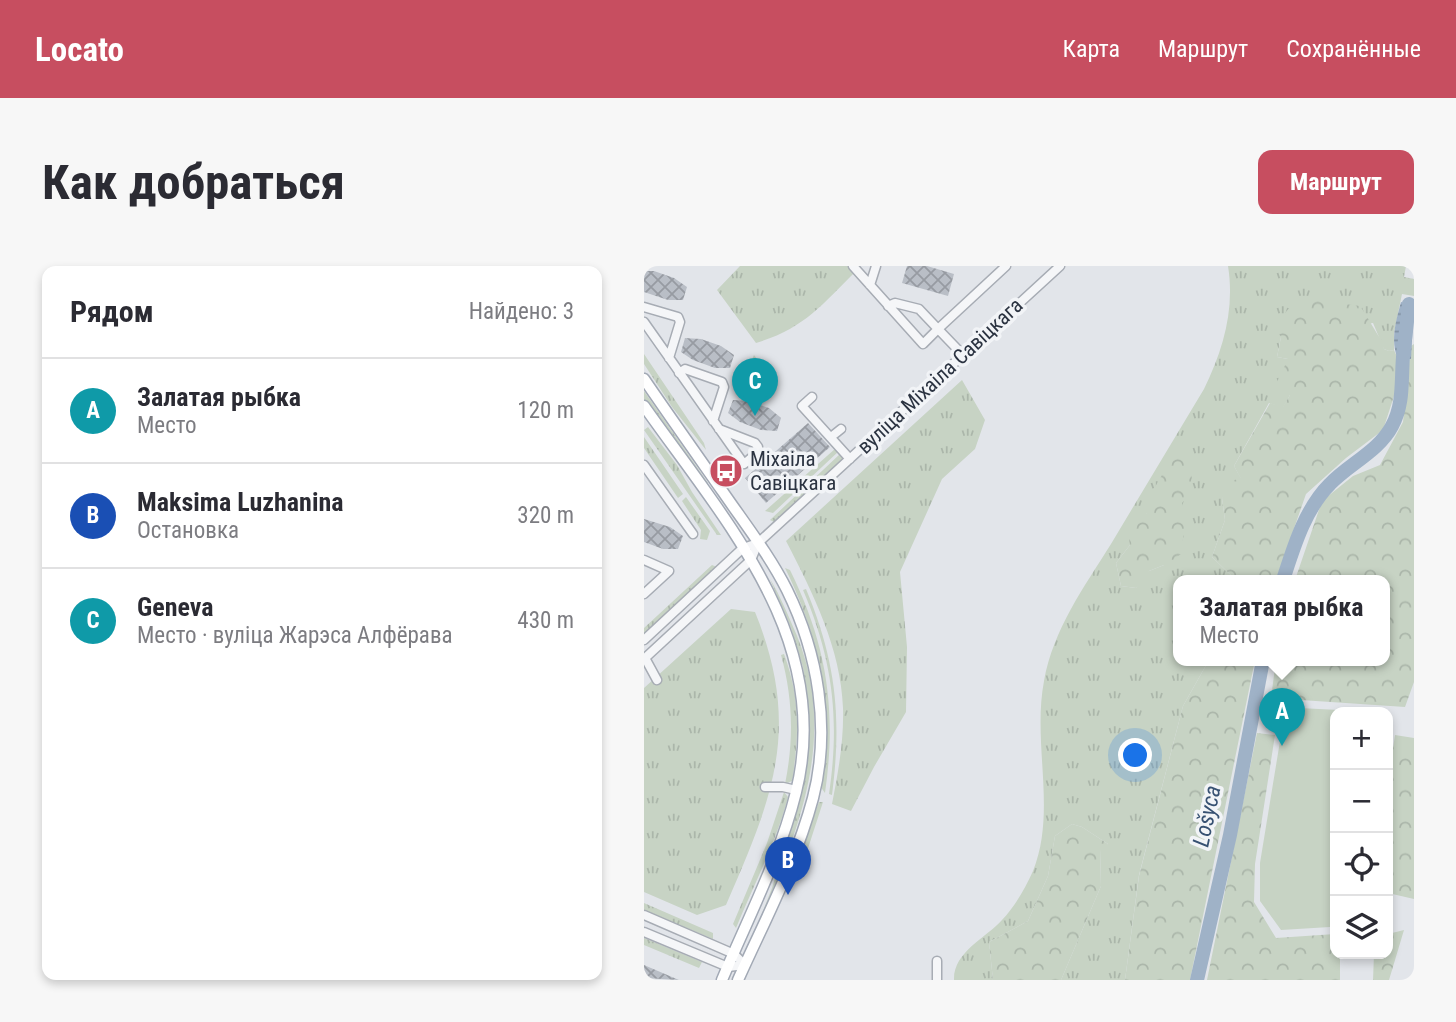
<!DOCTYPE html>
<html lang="ru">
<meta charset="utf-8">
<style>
body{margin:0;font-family:"Roboto Condensed",sans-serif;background:#f7f7f7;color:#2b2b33}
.controls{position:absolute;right:21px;bottom:21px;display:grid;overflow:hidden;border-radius:14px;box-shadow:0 4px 10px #0003}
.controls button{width:63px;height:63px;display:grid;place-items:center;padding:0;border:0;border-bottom:2px solid #e1e1e2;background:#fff;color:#2b2b33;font:35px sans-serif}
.you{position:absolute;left:492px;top:490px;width:24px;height:24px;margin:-18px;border:5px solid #fff;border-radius:50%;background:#1a73e8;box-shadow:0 0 0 10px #1a73e833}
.badge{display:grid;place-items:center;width:46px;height:46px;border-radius:50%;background:#c74e60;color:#fff;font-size:23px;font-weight:700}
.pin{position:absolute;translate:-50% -58px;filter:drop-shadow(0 2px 4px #0008)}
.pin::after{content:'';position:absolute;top:37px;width:24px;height:21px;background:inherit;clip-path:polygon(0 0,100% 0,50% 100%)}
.popup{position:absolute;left:529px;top:309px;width:217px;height:91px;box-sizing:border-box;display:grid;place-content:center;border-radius:14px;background:#fff;filter:drop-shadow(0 2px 5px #0005);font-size:23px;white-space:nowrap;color:#7c7c81}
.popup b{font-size:26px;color:#2b2b33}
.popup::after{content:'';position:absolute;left:50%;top:100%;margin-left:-14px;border:14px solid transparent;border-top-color:#fff}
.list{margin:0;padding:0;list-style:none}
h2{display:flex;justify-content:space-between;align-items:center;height:91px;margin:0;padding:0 28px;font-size:30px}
h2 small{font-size:23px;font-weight:400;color:#7c7c81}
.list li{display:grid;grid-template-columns:46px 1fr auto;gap:21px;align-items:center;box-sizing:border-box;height:105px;padding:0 28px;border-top:2px solid #e1e1e2}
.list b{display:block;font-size:26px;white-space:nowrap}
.list p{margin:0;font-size:23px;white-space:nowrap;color:#7c7c81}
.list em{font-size:23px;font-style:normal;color:#7c7c81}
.icon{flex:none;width:38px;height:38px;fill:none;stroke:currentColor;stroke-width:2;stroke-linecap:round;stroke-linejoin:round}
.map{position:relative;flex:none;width:770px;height:714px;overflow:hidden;border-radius:14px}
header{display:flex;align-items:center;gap:42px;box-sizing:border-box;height:98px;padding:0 35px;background:#c74e60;color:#fff}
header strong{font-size:33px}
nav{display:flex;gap:38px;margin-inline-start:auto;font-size:24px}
.intro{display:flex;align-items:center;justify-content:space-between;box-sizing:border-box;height:168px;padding:0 42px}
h1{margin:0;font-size:49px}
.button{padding:18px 32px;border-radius:14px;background:#c74e60;color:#fff;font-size:24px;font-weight:700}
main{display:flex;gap:42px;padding:0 42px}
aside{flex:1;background:#fff;border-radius:14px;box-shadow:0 4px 10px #0003}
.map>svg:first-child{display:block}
.grass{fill:url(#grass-tufts);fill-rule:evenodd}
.forest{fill:url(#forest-crowns)}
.park{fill:url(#park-dots)}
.pitch{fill:#c7d3c4}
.water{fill:url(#water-rules)}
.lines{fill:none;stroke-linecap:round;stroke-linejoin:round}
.river{stroke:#9fb2c7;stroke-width:14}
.building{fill:url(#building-cross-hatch)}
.minor-casing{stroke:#a7acb4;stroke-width:11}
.major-casing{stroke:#a2a9b5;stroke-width:13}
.minor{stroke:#f5f6f8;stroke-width:8}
.major{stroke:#fff;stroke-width:10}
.labels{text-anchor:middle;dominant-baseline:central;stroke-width:7;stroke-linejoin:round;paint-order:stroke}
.street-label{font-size:21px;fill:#2b3341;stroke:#f2f4f7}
.poi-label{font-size:21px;fill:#2b3341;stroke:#f2f4f7;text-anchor:start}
.water-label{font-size:23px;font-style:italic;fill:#375172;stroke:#f2f4f7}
</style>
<header>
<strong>Locato</strong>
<nav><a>Карта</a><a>Маршрут</a><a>Сохранённые</a></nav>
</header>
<div class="intro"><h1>Как добраться</h1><a class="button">Маршрут</a></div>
<main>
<aside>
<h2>Рядом<small>Найдено: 3</small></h2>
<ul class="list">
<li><span class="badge" style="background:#0f9aa8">A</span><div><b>Залатая рыбка</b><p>Место</p></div><em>120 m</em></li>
<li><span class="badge" style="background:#1a4fb4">B</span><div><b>Maksima Luzhanina</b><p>Остановка</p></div><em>320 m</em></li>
<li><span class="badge" style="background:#0f9aa8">C</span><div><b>Geneva</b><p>Место · вуліца Жарэса Алфёрава</p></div><em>430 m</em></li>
</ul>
</aside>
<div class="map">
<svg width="770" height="714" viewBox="0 0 770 714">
<defs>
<pattern id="grass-tufts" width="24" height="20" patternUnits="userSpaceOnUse" patternTransform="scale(1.75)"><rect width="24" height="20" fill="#c7d3c4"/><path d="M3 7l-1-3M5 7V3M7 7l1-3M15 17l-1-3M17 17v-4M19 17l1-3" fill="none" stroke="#abb6aa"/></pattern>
<pattern id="forest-crowns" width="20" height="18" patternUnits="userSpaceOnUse" patternTransform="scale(1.75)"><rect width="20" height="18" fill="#c7d3c4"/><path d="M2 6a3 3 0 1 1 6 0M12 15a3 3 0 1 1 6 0" fill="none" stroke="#abb6aa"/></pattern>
<pattern id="park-dots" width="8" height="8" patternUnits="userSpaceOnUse" patternTransform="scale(1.75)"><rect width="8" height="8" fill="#c7d3c4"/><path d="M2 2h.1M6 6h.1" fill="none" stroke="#abb6aa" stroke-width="1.8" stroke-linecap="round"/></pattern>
<pattern id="water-rules" width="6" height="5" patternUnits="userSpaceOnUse" patternTransform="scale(1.75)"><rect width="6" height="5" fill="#9fb2c7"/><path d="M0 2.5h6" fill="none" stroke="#8291a3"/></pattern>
<pattern id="building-cross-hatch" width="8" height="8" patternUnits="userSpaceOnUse" patternTransform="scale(1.75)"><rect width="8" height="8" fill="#b9bec6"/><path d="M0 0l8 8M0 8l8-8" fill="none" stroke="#979ba2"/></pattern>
</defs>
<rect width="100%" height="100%" fill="#e2e5ea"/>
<!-- grass -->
<path class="grass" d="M 96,0 L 205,0 L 211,6 C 177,40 159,63 112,77 L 73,24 Z
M 584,0 L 762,0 L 760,11 L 770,13 L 770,30 L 758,28 L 750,67 L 750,84 L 745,85 L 740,83 L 729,57 L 637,71 L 633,91 L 644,93 L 646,129 L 639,142 L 625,137 L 590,200 L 598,214 L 578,232 L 581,254 L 568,291 L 592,314 L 535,314 L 535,394 L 565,394 L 539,440 L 495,609 L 481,714 L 417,714 L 457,620 L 456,583 L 464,578 L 438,561 L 428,558 L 411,570 L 404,610 L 384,655 L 345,676 L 349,714 L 310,714 C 309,686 342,672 358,654 C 371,640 381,623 389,605 C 413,545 388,478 400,415 C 409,364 440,321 467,278 C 498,226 529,175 560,123 C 579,84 591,44 584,0 ZM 503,247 L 520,299 L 505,305 L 492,322 L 477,320 L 472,297 L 486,279 Z
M 0,88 L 60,177 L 62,184 L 28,141 L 0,98 Z
M 318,114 L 341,154 L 331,183 L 298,213 L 256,306 L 263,381 L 262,446 L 230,501 L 207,545 L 188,538 C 194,507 200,475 199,442 C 197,383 169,327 142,275 Z
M 0,125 L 64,217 L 63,218 L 43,196 L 0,134 Z
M 4,161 L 33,199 L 48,226 L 77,269 L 73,269 L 0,164 Z
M 0,171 L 39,228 L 34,232 L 0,182 Z
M 192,182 L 195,185 L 129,247 L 121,245 Z
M 197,187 L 200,196 L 184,212 L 162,226 L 130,256 L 126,254 Z
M 42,231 L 66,265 L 63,274 L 56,273 L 57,264 L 38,235 Z
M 68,299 L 73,301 L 0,368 L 0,362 Z
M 141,302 L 146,304 C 183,379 193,444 181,527 L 176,520 C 187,437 178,377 141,302 Z
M 126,313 C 134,326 141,342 147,356 C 199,466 154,566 110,668 L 128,622 L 155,536 L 164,486 L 165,451 L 159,401 L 147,362 Z
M 162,323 C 192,395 198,451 188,529 L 185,528 C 196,453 189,394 159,324 Z
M 87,343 L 111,346 C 158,462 129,531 82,639 L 53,649 L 0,626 L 0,422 Z
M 140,388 C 156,431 155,465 149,510 L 148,515 L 141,518 C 150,474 149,432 137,389 Z
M 140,526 L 144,531 C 132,577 110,618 92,662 L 89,658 L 123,577 Z
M 175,536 L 179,536 L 157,604 L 155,603 L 160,577 Z
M 0,637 L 69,667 L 69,673 L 0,644 Z
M 0,672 L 58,696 L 55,702 L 0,679 Z"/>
<!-- forest -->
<path class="forest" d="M 663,33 L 716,40 C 723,49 733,70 739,75 L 740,83 L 745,85 L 750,84 L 754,93 L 751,127 L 739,164 L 702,192 L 662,228 L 632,314 L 592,314 L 568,291 L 581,254 L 578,232 L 583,215 L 597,213 L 590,200 L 626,137 L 639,141 L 646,129 L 632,118 L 644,93 L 633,91 L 637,71 L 633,65 C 639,47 644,39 663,33 Z
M 770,78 L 770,416 L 761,441 L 627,432 L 632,394 L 741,394 L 741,314 L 651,314 L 678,235 L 709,210 L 736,199 L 759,156 L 767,80 Z
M 541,184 C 550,199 551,224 538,237 L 542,250 L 537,288 L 529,294 L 524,293 L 520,299 L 505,305 L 504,313 L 492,322 L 477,320 L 472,297 L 486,279 L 483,261 L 503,247 L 503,235 L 531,186 Z
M 565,394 L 611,394 L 546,714 L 481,714 L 495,610 L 539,440 Z
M 613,467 L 631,469 L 611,598 L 610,636 L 632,672 L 691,668 L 691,688 L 696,688 L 696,714 L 563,714 Z
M 751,469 L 770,472 L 770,633 L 744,627 L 744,515 Z
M 428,558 L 438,561 L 464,578 L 462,583 L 456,583 L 457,620 L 417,714 L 349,714 L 345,676 L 384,655 L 404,610 L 411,570 Z
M 760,664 L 745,714 L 729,714 L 730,688 L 744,688 L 744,668 Z"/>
<!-- park -->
<path class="park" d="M 110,89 L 122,105 L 116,122 L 98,117 Z"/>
<!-- pitch -->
<path class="pitch" d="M 655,442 L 735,446 L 691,446 L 691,654 L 686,661 L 637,664 L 616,635 L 616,597 L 637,469 Z"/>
<!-- water -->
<path class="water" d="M 757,36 L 770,39 L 767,93 L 754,93 C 746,74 752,55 757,36 Z"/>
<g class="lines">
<!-- river -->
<path class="river" d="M 639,314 C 650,280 661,243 686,218 C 705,198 735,185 748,160 C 760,138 757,115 759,91 C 761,73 763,55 765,38
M 553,714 L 586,569 L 619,394"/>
</g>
<!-- building -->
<path class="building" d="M 263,0 L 283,0 L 310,8 L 304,30 L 258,17 Z
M 0,5 L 10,5 L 30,12 L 43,21 L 39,34 L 24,34 L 0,26 Z
M 41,72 L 57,73 L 77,80 L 90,89 L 86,102 L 71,102 L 49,94 L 37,86 Z
M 89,134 L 104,135 L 125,142 L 137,152 L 133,165 L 117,164 L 96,156 L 84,147 Z
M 164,157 L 186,181 L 122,237 L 101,212 Z
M 0,253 L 26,261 L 39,270 L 34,283 L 19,283 L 0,276 Z
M 0,699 L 35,714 L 0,712 Z"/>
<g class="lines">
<defs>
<path id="minor" d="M 209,0 L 279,78 L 294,63 L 319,89
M 226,19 L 232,0
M 244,40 L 251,37 L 275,43 L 294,63 L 362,0
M 0,41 L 34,51 L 36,56 L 25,92
M 0,56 L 100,198 L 114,186 L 114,181 L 111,177 L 75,163
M 35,107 L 41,103 L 78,116 L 80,121 L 69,155
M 168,131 L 158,140 L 206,193
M 187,171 L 197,163
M 0,199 L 49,268
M 0,294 L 25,305 L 0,328
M 0,374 L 99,282 L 114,277 L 416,0
M 1,392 L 13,414
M 0,393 L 107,294 L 114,277
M 121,521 L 139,521 L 152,524
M 0,649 L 90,688 L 101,699
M 0,666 L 84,701 L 101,699
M 293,695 L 293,714"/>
<path id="major" d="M 0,113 C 26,151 53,189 79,226 C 101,258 126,290 143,324 C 174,387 187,463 169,532 C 152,596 121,654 94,714
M 0,140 C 81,255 190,373 152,526 C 136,591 104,652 78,714"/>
</defs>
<!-- minor casing -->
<use href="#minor" class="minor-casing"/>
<!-- major casing -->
<use href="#major" class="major-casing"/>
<!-- minor -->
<use href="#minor" class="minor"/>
<!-- major -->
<use href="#major" class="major"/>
</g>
<!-- icons -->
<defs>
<symbol id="bus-disc" viewBox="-11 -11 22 22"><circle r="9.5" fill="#c74e60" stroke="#f2f4f7"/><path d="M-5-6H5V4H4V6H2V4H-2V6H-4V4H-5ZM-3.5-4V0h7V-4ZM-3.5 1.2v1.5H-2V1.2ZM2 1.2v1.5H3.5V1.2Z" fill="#fff"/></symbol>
</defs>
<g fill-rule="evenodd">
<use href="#bus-disc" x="63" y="186" width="38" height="38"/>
</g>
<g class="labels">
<!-- street labels -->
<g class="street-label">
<text transform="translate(296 110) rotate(-43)">вуліца Міхаіла Савіцкага</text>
</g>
<!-- poi labels -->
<g class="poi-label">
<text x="106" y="193">Міхаіла<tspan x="106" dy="24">Савіцкага</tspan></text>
</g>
<!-- water labels -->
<g class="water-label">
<text transform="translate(563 550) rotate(-78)">Lošyca</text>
</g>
</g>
</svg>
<div class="controls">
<button>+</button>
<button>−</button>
<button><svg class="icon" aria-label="locate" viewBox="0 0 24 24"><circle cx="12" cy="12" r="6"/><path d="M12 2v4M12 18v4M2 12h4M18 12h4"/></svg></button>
<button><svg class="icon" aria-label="layers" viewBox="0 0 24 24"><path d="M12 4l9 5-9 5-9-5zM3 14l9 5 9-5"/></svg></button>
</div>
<div class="you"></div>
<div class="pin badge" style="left:638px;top:480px;background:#0f9aa8">A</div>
<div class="popup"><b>Залатая рыбка</b>Место</div>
<div class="pin badge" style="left:144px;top:629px;background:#1a4fb4">B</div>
<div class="pin badge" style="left:111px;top:150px;background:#0f9aa8">C</div>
</div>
</main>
